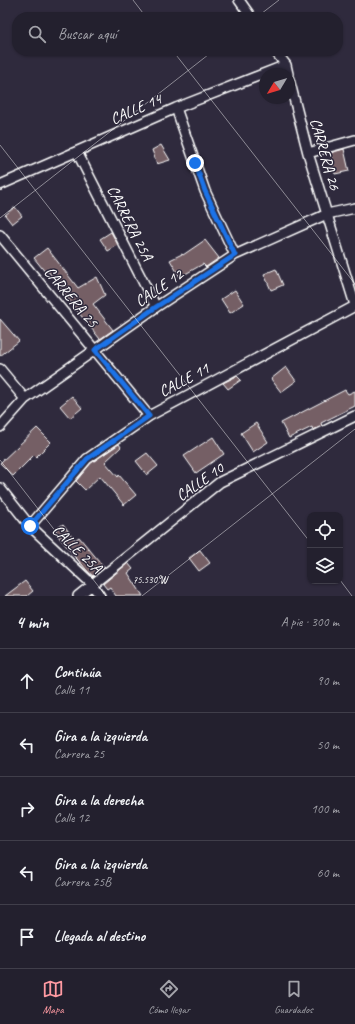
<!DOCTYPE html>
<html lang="es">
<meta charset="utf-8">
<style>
body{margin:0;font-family:Caveat,sans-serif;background:#2f2d3a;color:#f1f3f6}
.controls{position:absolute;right:12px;bottom:12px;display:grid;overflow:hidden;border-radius:8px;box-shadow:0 1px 3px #0004}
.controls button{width:36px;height:36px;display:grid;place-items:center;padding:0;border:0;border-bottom:1px solid #403e4a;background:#23202e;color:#f1f3f6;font:20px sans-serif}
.compass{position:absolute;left:259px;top:68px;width:36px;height:36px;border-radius:50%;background:#23202e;box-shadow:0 1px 3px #0004;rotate:232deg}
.stop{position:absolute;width:12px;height:12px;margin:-9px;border:3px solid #1a73e8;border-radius:50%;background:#fff}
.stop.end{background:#1a73e8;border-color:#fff;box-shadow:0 1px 4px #0008}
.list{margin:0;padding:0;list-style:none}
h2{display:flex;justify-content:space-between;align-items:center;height:52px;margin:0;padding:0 16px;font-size:17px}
h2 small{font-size:13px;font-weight:400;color:#a3a3aa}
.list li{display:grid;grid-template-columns:26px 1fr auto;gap:12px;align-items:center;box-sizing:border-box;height:64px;padding:0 16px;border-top:1px solid #403e4a}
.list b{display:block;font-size:15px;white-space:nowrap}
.list p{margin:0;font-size:13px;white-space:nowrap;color:#a3a3aa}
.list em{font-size:13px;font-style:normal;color:#a3a3aa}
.icon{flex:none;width:22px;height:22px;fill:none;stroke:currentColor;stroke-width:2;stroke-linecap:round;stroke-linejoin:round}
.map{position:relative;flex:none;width:355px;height:596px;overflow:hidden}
.search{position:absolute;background:#23202e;box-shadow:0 1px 3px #0004;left:12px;right:12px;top:12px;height:44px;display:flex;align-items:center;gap:10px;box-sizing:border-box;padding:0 14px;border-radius:16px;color:#a3a3aa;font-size:15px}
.sheet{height:372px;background:#23202e}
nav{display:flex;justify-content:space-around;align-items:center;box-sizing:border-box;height:56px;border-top:1px solid #403e4a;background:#23202e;font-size:11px;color:#a3a3aa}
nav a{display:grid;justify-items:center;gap:2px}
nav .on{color:#ff9aa2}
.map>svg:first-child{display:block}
.building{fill:#755e65;stroke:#fff}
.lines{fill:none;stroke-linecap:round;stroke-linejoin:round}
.minor-casing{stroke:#fff;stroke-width:12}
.minor{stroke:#2f2a3d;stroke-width:9}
.route{stroke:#1a73e8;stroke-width:5}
.ticks{fill:none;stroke:#fff;stroke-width:1;stroke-opacity:0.45}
.labels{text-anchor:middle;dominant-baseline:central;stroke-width:3;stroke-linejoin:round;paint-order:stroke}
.street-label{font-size:16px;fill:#fff;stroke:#2f2a3d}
.ticks-label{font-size:10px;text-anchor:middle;fill:#fff;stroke:#2f2a3d;stroke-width:3;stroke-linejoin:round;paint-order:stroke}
</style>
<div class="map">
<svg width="355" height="596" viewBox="0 0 355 596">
<rect width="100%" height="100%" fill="#2f2a3d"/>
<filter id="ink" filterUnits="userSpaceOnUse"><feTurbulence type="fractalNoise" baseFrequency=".025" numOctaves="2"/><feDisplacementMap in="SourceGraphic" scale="8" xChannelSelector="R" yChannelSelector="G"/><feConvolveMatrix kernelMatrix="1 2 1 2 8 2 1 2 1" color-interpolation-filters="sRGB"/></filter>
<g filter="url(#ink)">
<!-- building -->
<path class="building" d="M 161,145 L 170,160 L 157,164 L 152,150 Z
M 344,149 L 349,171 L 335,174 L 330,153 Z
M 15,207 L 22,216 L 12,224 L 5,215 Z
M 111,232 L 118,245 L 108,251 L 100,239 Z
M 205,240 L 219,258 L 206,267 L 203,264 L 180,277 L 170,260 L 182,254 L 183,255 Z
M 47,248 L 78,288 L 97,277 L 105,295 L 93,304 L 113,330 L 100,339 L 74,307 L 48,271 L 46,273 L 34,258 Z
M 276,269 L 283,285 L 271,290 L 264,274 Z
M 235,290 L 244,304 L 230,313 L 221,299 Z
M 0,319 L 19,341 L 0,356 Z
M 286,367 L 296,381 L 281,392 L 271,379 Z
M 237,376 L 241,380 L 228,389 L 223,383 Z
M 345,390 L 348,394 L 355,391 L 355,406 L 321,423 L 322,426 L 313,430 L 312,427 L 289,438 L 281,423 Z
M 72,396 L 82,408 L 70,418 L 60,406 Z
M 256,423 L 268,442 L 253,452 L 241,433 Z
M 37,428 L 51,442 L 36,457 L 34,455 L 13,476 L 0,463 Z
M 213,437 L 224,454 L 196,473 L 184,456 Z
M 119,444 L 121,447 L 105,462 L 118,477 L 119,475 L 136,495 L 124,505 L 100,476 L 85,490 L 76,481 L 91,463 Z
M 147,453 L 158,466 L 147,475 L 136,461 Z
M 63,524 L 75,540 L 79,537 L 104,567 L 93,576 L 85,569 L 54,531 Z
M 200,550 L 210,563 L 199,571 L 189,558 Z
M 128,563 L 133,569 L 128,573 L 143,596 L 116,596 L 110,587 L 107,589 L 103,584 Z
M 25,581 L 33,591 L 27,596 L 5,596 Z"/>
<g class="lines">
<defs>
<path id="minor" d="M 239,0 L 251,17
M 275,51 L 286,65 L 288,74
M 289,79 L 308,153 L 355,305
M 176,108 L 205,191 L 235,255
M 77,152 L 156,307
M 308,153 L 355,140
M 0,185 L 176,108 L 286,65
M 0,235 L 149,416
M 0,369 L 25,399
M 0,427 L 25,399 L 156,307 L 235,255 L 327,214 L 355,208
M 0,488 L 30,526 L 92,584 L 100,596
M 30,526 L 87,459 L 149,416 L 355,306
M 78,596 L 220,482 L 355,416"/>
</defs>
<!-- minor casing -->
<use href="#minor" class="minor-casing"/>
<!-- minor -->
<use href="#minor" class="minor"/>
</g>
</g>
<g class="lines" filter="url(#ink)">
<!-- route -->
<path class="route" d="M 30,526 L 87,459 L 149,416 L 95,350 L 156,307 L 235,255 L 205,191 L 195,163"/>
</g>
<!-- ticks -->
<path class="ticks" d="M 133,0 L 146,17M 257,17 L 279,0M 173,51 L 355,284M 0,145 L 310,542M 0,218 L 213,51M 0,460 L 106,596M 340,580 L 352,596M 142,596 L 355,429"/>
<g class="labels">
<!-- street labels -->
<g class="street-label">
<text transform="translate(136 109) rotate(-24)">CALLE 14</text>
<text transform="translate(325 154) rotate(74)">CARRERA 26</text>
<text transform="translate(130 223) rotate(63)">CARRERA 25A</text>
<text transform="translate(159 288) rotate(-34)">CALLE 12</text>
<text transform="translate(71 297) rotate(50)">CARRERA 25</text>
<text transform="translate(184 380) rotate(-28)">CALLE 11</text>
<text transform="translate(200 482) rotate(-35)">CALLE 10</text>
<text transform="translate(77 549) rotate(44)">CALLE 25A</text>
</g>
</g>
<g class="ticks-label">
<text x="150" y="583">75.530°W</text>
</g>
</svg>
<div class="controls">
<button><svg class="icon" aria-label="locate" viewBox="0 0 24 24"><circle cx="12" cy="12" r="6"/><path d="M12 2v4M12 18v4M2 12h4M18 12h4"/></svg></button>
<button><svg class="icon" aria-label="layers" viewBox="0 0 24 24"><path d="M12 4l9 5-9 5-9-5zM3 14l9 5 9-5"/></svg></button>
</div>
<svg class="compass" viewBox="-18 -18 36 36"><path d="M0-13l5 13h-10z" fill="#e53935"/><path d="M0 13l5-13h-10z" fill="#a3a3aa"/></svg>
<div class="stop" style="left:30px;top:526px"></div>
<div class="stop end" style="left:195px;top:163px"></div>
<div class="search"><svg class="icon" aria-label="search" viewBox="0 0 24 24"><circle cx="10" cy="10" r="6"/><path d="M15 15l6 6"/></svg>Buscar aquí</div>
</div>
<section class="sheet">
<h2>4 min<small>A pie · 300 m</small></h2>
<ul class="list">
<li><svg class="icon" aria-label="ahead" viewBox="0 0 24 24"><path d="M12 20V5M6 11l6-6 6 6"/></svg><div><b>Continúa</b><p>Calle 11</p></div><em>90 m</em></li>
<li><svg class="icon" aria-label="left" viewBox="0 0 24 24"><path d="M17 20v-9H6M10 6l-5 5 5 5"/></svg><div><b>Gira a la izquierda</b><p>Carrera 25</p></div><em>50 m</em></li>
<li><svg class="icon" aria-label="right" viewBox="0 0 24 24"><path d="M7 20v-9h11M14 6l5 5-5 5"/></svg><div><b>Gira a la derecha</b><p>Calle 12</p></div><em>100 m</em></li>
<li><svg class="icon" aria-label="left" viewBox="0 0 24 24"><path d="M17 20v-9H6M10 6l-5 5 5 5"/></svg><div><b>Gira a la izquierda</b><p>Carrera 25B</p></div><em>60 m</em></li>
<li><svg class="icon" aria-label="arrive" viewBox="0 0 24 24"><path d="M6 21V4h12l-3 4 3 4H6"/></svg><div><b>Llegada al destino</b></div></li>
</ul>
</section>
<nav>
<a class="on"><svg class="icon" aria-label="map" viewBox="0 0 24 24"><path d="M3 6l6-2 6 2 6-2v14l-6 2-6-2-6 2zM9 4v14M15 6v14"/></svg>Mapa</a>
<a><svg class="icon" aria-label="directions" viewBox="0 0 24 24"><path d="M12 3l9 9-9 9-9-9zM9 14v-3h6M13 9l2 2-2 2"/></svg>Cómo llegar</a>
<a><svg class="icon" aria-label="saved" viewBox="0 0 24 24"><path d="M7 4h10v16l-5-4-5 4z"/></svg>Guardados</a>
</nav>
